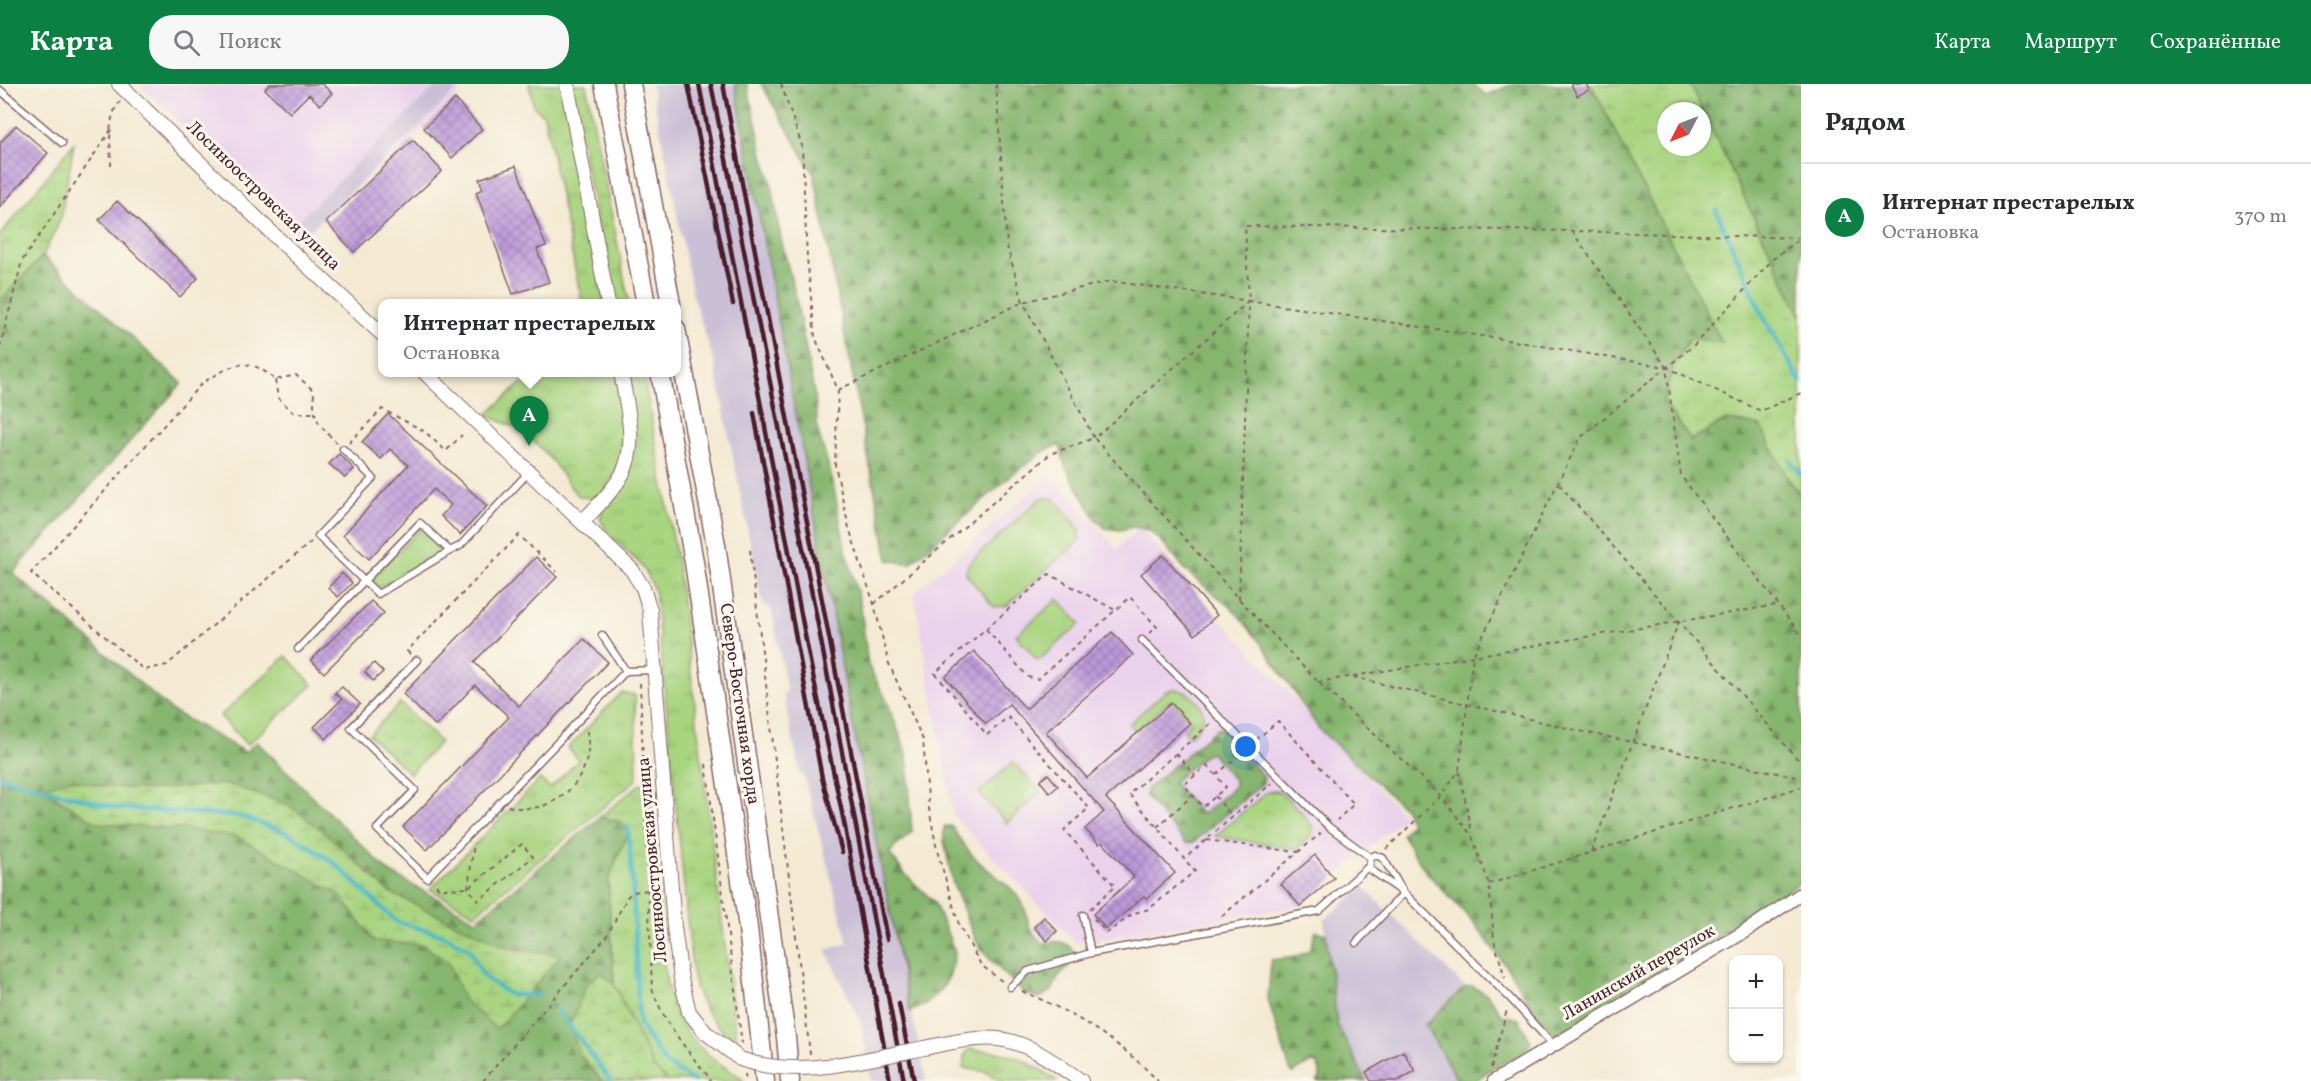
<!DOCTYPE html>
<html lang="ru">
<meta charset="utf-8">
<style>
body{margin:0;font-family:Vollkorn,serif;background:#f7f7f7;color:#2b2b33}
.controls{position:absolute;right:18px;bottom:18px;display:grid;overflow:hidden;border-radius:12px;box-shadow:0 2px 4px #0004}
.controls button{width:54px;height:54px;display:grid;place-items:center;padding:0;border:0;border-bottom:2px solid #e1e1e2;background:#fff;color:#2b2b33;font:30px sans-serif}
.compass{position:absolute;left:1657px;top:18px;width:54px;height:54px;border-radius:50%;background:#fff;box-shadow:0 2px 4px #0004;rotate:228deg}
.you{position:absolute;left:1246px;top:663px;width:21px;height:21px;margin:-15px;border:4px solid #fff;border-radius:50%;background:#1a73e8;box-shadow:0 0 0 9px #1a73e833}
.badge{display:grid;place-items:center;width:39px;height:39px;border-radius:50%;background:#0b8043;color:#fff;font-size:20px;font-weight:700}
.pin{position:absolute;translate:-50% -50px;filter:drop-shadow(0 2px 3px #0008)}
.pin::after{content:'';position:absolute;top:32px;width:21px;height:18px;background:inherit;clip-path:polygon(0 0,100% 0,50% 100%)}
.popup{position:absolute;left:378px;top:215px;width:303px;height:78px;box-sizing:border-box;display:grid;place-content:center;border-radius:12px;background:#fff;filter:drop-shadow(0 2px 4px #0005);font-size:20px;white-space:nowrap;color:#7c7c81}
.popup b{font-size:22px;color:#2b2b33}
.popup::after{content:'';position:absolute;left:50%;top:100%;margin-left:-12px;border:12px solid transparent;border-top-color:#fff}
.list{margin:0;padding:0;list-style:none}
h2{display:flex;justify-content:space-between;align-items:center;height:78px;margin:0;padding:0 24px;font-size:26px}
h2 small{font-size:20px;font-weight:400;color:#7c7c81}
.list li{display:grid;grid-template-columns:39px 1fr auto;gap:18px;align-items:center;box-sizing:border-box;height:108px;padding:0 24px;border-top:2px solid #e1e1e2}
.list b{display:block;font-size:22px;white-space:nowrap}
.list p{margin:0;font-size:20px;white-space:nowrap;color:#7c7c81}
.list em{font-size:20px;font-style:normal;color:#7c7c81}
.icon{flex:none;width:33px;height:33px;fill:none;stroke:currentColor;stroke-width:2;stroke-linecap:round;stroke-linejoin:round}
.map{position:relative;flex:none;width:1801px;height:997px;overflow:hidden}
header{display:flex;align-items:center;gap:36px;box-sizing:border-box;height:84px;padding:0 30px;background:#0b8043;color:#fff}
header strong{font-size:28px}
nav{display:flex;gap:33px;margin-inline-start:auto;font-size:21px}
.search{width:420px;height:54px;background:#f7f7f7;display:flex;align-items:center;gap:15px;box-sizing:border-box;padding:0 21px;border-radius:24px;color:#7c7c81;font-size:22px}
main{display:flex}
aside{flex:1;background:#fff}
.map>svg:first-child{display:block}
.built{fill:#ead1ec}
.industrial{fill:#cabfd6}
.grass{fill:url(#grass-tufts);stroke:#7a7a56;stroke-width:1.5;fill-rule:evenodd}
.forest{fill:url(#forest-firs);stroke:#686a4c;stroke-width:1.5;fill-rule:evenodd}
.wetland{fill:url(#wetland-marsh);stroke:#7a7a56;stroke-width:1.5}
.green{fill:#a9d480;stroke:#7a7a56;stroke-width:1.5}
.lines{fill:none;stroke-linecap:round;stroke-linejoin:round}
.stream{stroke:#4cb9c5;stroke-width:4.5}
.building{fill:url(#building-cross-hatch)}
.service-casing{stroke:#866666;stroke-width:9}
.minor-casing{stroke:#866666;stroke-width:15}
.tertiary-casing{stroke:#866666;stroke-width:16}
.primary-casing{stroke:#866666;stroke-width:21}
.path{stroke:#866666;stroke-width:2;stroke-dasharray:4.5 4.5;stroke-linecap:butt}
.service{stroke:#fff;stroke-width:6}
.minor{stroke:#fff;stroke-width:12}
.tertiary{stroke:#fff;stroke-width:14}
.primary{stroke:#fff;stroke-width:18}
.rail{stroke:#4a1f2b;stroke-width:4.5}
.tertiary-bridge-casing{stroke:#866666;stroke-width:16;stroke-linecap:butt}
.tertiary-bridge{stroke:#fff;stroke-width:14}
.labels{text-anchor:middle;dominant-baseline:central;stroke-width:6;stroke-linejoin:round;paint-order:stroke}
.street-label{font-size:18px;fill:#4a1f2b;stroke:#fbf7ec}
</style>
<header>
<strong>Карта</strong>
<div class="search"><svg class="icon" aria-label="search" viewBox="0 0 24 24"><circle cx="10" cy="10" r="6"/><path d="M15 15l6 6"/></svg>Поиск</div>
<nav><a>Карта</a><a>Маршрут</a><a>Сохранённые</a></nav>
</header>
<main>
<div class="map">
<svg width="1801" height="997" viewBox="0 0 1801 997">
<defs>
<pattern id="grass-tufts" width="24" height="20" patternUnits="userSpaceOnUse" patternTransform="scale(1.5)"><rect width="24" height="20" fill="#a9d480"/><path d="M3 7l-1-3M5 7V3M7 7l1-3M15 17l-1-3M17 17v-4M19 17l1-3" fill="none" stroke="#93b66f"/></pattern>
<pattern id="forest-firs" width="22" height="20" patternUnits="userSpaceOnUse" patternTransform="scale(1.5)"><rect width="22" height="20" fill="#86b66e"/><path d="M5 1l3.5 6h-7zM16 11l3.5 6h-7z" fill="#70935b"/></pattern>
<pattern id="wetland-marsh" width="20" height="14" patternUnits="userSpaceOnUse" patternTransform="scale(1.5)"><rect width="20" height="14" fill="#a9d480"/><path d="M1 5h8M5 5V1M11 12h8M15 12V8" fill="none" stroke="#93b66f"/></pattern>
<pattern id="building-cross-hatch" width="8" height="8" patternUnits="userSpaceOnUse" patternTransform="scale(1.5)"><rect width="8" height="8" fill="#bd99da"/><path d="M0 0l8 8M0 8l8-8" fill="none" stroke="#9c7cb1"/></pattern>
</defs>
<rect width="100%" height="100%" fill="#fbf7ec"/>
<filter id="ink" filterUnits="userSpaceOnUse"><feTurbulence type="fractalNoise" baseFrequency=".0167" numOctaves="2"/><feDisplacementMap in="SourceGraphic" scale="12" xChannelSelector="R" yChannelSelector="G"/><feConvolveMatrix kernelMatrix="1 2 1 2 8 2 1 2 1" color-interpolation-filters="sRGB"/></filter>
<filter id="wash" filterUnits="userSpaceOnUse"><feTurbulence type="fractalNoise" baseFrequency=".008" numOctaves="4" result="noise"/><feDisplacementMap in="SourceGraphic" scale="24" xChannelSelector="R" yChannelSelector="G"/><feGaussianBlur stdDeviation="1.35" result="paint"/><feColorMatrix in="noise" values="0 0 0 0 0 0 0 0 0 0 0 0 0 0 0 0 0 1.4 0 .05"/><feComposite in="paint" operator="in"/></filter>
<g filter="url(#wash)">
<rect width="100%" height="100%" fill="#f4ead3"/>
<!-- built -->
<path class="built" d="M 140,0 L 469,0 L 301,155 Z
M 1051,391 L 1117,465 L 1140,444 L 1217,531 L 1405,733 L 1300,822 L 1076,859 L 953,732 L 914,509 Z"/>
<!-- industrial -->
<path class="industrial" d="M 438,0 L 451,0 L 456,6 L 301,155 L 291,144 Z
M 651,0 L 735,0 L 850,627 L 926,997 L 871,997 L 861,939 L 826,866 L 848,859 L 804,692 L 800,689 L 783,609 L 787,607 L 771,525 L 762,518 L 714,277 L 694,216 Z
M 1363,803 L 1465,903 L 1425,941 L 1458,997 L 1366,997 L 1337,940 L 1324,836 Z"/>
<!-- grass -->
<path class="grass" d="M 529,0 L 563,0 L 604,219 L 582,219 L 544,31 L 534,23 Z
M 570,0 L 586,0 L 629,219 L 612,219 Z
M 1591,0 L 1690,0 L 1801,232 L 1801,412 L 1787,393 L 1760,342 L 1726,336 L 1691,356 L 1663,318 L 1674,279 L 1690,254 L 1721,258 ZM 1666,27 L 1702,27 L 1702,63 L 1666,63 Z
M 74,59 L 61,134 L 43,172 L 0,217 L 0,151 Z
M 533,289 L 617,289 L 625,335 L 624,375 L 601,411 L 593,415 L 579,412 L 572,405 L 554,379 L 518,340 L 513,343 L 486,331 Z
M 625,289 L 643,289 L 676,470 L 737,957 C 713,941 700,923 693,894 L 655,509 L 648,491 L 640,480 L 609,450 L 600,435 L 603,424 L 627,391 Z
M 420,445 L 443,466 L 379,504 L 370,496 Z
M 1173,605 C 1187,605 1208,622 1202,638 C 1200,644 1194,648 1189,652 L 1184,647 L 1192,639 L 1171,616 L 1136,647 L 1129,640 L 1165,608 Z
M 622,608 L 635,611 L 637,695 L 475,830 L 430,805 L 540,695 L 550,704 L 579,676 L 568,664 Z
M 400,619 L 440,658 L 410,690 L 369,651 Z
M 652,699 C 655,742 658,784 661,827 C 663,860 662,901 677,932 C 692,961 714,978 742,994 L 743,997 L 668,997 L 653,983 L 614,900 L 608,796 L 628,749 L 600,733 L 640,700 Z
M 1274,707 L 1281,708 C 1288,716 1319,741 1312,751 C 1309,756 1301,761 1297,765 L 1215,752 L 1267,708 Z
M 970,965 C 1009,967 1026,975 1058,997 L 1001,997 L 986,988 L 963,984 L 964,972 Z"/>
<!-- forest -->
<path class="forest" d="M 735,0 L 747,0 L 764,75 L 770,93 L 781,155 L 796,215 L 815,313 L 818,347 L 832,394 L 844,458 L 861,524 L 868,581 L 888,619 L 907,671 L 912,748 L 889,769 L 905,790 L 934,818 L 955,868 L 950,891 L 942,905 L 927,919 L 910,928 L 850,627 Z
M 761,0 L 1473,0 L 1486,11 L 1513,0 L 1591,0 L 1722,259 L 1690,254 L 1674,279 L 1663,318 L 1691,356 L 1726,336 L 1760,342 L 1787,393 L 1801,412 L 1801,798 L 1745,836 L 1556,952 L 1533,926 L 1510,888 L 1476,841 L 1425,787 L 1402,750 L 1411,739 L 1405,725 L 1319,645 L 1261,559 L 1233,525 L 1187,488 L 1159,455 L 1148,446 L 1133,443 L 1120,446 L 1105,444 L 1095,434 L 1065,382 L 1060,361 L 1046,366 L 1012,391 L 910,480 L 888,476 L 814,90 Z
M 1690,0 L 1801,0 L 1801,232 Z
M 43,172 L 182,299 L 13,489 L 172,627 L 245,668 L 257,658 L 389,788 L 476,836 L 600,733 L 622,738 L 628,749 L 608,796 L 614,900 L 601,889 L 580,971 L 602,997 L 0,997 L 0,217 Z
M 1221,644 L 1264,693 L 1263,699 L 1194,758 L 1186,759 L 1145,712 L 1147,705 L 1216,645 ZM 1207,669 L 1212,670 L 1235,697 L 1235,702 L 1204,729 L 1200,729 L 1174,700 L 1175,696 Z
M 944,742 L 951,742 C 959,753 966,765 976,775 C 989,788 1006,798 1018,812 C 1032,830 1021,841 1043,859 C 1060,855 1069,858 1078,873 L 1058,893 L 1052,907 L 1039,914 L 1025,910 L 984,869 L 976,857 L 953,800 L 944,757 Z
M 1316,847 L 1326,850 L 1337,940 L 1366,997 L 1316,997 L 1320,995 L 1320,987 L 1317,979 L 1311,978 L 1293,989 L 1290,986 L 1268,916 L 1271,876 L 1296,873 L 1310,866 Z
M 1472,902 L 1487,910 L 1502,931 L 1519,935 L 1531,958 C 1524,974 1506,976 1491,985 C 1486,988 1481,993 1476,997 L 1458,997 L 1425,941 L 1465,903 Z"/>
<!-- wetland -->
<path class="wetland" d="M 71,695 L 100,702 L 148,706 L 226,700 L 287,720 L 328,751 L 389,808 L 508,864 L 561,871 L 497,945 L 464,916 L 448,878 L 423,861 L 374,857 L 339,810 L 238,753 L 183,745 L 97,739 L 41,704 Z
M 601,889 L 614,900 L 653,983 L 668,997 L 602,997 L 580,971 L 570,942 L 588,898 Z"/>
<!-- green -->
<path class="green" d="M 1041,414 L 1054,414 L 1080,445 L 1079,457 L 1006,522 L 994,523 L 966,490 L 968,480 Z
M 1058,515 L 1080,540 L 1038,577 L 1016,551 Z
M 286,572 L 313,601 L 247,661 L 220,632 Z
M 1013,678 L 1041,708 L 1007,739 L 979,709 Z"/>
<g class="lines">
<!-- stream -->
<path class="stream" d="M 1716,126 L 1763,232 L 1801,299
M 1790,376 L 1801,391
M 0,693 L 117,724 L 239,732 L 288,749 L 332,777 L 397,838 L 444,851 L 469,865 L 484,893 L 511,911 L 538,911
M 628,743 L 633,808 L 639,940 L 666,980 L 694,997
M 556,924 L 611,997"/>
</g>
<g id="blocks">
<!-- building -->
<path class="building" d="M 270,0 L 322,0 L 332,9 L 320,21 L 309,10 L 290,29 L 265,5 Z
M 1571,0 L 1586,0 L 1589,6 L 1577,12 Z
M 455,15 L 482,45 L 452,74 L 424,44 Z
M 16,41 L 48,69 L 0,123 L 0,59 Z
M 413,56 L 442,87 L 354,168 L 326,138 Z
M 516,82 L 546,162 L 537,165 L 549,198 L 513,210 L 476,108 L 483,105 L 479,95 Z
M 117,117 L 198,194 L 180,213 L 99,136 Z
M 388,330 L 487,422 L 460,451 L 441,432 L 451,421 L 434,405 L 369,475 L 343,451 L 408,381 L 390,365 L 381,375 L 362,358 Z
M 339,370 L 354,385 L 345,394 L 329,380 Z
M 1163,471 L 1217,531 L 1195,551 L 1141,490 Z
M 536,473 L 557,493 L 474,578 L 519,622 L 584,555 L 608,578 L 427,766 L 403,743 L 509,633 L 475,601 L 436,642 L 403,610 Z
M 342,489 L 352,499 L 338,513 L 328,504 Z
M 371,517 L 384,529 L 324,589 L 311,576 Z
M 1112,548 L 1133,571 L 1046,648 L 1087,694 L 1171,619 L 1190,639 L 1106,714 L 1175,789 L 1147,814 L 1144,812 L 1106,845 L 1093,830 L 1134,793 L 1102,758 L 1099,760 L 1085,745 L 1104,728 L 1009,620 L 986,640 L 945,593 L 974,567 L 1026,625 Z
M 374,579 L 383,588 L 373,597 L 365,588 Z
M 342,603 L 360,620 L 326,655 L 314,643 L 342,615 L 335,609 Z
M 1048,690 L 1058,702 L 1050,709 L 1040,697 Z
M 1315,771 L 1334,794 L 1300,822 L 1281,800 Z
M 1044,833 L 1057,847 L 1047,857 L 1034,843 Z
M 1403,967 L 1415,987 L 1398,997 L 1371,997 L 1366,988 Z"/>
</g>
</g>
<g filter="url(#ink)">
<use href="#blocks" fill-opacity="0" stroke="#866666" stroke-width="1.5"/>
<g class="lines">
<defs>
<path id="service" d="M 0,6 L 62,59
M 343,365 L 373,394 L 318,452 L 364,497 L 420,439 L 450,467 L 460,462 L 528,389
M 602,551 L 626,587
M 1142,556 L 1329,743 L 1371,774
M 298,565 L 364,497 L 378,510 L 450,467
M 417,576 L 351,644 L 415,706 L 377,745 L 427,794 L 626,587 L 655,586
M 1404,809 L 1383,774 L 1375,771 L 1371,774 L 1369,782 L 1371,786 L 1404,809 L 1510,914 L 1552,960
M 1083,831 L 1091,869 L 1319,827 L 1369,782
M 1356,859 L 1404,809
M 1010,903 L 1028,887 L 1091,869"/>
<path id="minor" d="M 1494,997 L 1749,845 L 1801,810"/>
<path id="tertiary" d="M 119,0 L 276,153 L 382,250
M 567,0 L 608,220
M 424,288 L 632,486 L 643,504 L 650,526 L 674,843 L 681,895 L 689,928 L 705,948 L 740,975
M 582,438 C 594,426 606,414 616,400 C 641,367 627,326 621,288
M 924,964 C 948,959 973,953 998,955 C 1028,958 1057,980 1081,997"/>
<path id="primary" d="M 604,0 L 646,220
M 631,0 L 671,220
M 676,245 L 716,461 L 786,953 L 790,997
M 660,288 L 694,478 L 748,844 L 765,997"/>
</defs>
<!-- service casing -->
<use href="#service" class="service-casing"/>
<!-- minor casing -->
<use href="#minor" class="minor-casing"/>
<!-- tertiary casing -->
<use href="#tertiary" class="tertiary-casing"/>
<!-- primary casing -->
<use href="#primary" class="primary-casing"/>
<!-- path -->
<path class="path" d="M 781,0 L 802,62 L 807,174 L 815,253 L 838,306 L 835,381 L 849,444 L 874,520 L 889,580 L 923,656 L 929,725 L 937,766 L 959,841 L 981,881 L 1003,898
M 996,0 L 1007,162 L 1023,218 L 1094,354 L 1249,217 L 1245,142 L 1572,147 L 1801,154
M 111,82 C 111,63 106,33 120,18
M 1572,147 L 1666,283 L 1681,392 L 1801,551
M 0,263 L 22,177 L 111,46
M 275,296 L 278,314 L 294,329 L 313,329
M 838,306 L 1023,218 L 1110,197 L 1249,217
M 349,359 L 382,325 L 424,347 L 446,367 L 462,351
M 1559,400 L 1801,679
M 311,458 L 167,581 L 144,586 L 31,489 L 202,299 C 231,282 247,269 275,296 L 296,291 L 314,307 C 313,336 317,339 337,359
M 750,466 L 810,970
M 1239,515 L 1249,217 L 1495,254 L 1666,283 L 1761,327 L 1801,309
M 874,520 L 1050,370 L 1094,354 L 1239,515 L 1318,598 L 1441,712 L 1472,752 L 1489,800 L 1494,856 L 1505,894
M 986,545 L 1028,593 L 1038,595 L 1130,513 L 1157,543 L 1149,550
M 410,570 L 407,567 L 519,451 L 557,488
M 1353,593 L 1575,646 L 1801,694
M 1318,598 L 1777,521
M 640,599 L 652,904 C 661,934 689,970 709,993 L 710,997
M 1210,640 L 1129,710 L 1184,775 L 1272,699
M 1256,656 L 1278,637 L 1354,720 L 1337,736
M 1176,669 L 1195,691
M 706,680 L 742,960
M 1207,681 L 1226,703 L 1203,723 L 1184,701 Z
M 1459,687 L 1472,749
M 1216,691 L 1241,670
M 1215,712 L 1233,733
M 508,722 C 557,735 599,690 586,643
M 1157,743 L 1193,711
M 1206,756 L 1298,768
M 1386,765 L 1441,712 L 1459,687 L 1473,572 L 1580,354 L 1693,262 L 1773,175 L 1801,154
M 1591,768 L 1679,537
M 1489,800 L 1801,703
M 436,801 L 440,805 L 468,804 L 522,760 L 533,773 L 478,817 L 468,804 L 474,759
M 1090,825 L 1115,802 L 1064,746 L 1089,724 L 1008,633 L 987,651 L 935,589 L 1049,490 L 1115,526
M 1222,832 L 1321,749
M 1094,835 L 1107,849 L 1134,829 L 1149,825 L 1195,787 L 1184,775
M 1022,907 C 1074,929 1119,956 1158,997
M 1491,984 L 1507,926
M 745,990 L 746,997
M 483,997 L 606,853 L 628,812 L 633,808 L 649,806"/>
<!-- service -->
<use href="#service" class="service"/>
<!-- minor -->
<use href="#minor" class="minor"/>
<!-- tertiary -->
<use href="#tertiary" class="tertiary"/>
<!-- primary -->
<use href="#primary" class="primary"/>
<!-- rail -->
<path class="rail" d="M 688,0 L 733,220
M 699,0 L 811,582 L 845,743 L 890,997
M 711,0 L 815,525 L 904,997
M 723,0 L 887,855
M 754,329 L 822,694 L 842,768
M 899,920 L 914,997"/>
<defs>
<path id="tertiary-bridge" d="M 740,975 C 800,996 864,975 924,964"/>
</defs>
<!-- tertiary-bridge casing -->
<use href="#tertiary-bridge" class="tertiary-bridge-casing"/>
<!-- tertiary-bridge -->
<use href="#tertiary-bridge" class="tertiary-bridge"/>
</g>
</g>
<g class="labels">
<!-- street labels -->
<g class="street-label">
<text transform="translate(263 112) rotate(44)">Лосиноостровская улица</text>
<text transform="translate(739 620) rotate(82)">Северо-Восточная хорда</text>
<text transform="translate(653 776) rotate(-95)">Лосиноостровская улица</text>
<text transform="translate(1639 889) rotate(-30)">Ланинский переулок</text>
</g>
</g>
</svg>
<div class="controls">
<button>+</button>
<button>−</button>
</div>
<svg class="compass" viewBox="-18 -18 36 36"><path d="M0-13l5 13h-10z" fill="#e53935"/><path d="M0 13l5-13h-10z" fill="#7c7c81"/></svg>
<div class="you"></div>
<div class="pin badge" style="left:529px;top:362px">A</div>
<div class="popup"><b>Интернат престарелых</b>Остановка</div>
</div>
<aside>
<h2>Рядом<small></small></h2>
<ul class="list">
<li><span class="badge">A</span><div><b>Интернат престарелых</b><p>Остановка</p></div><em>370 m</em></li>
</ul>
</aside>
</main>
